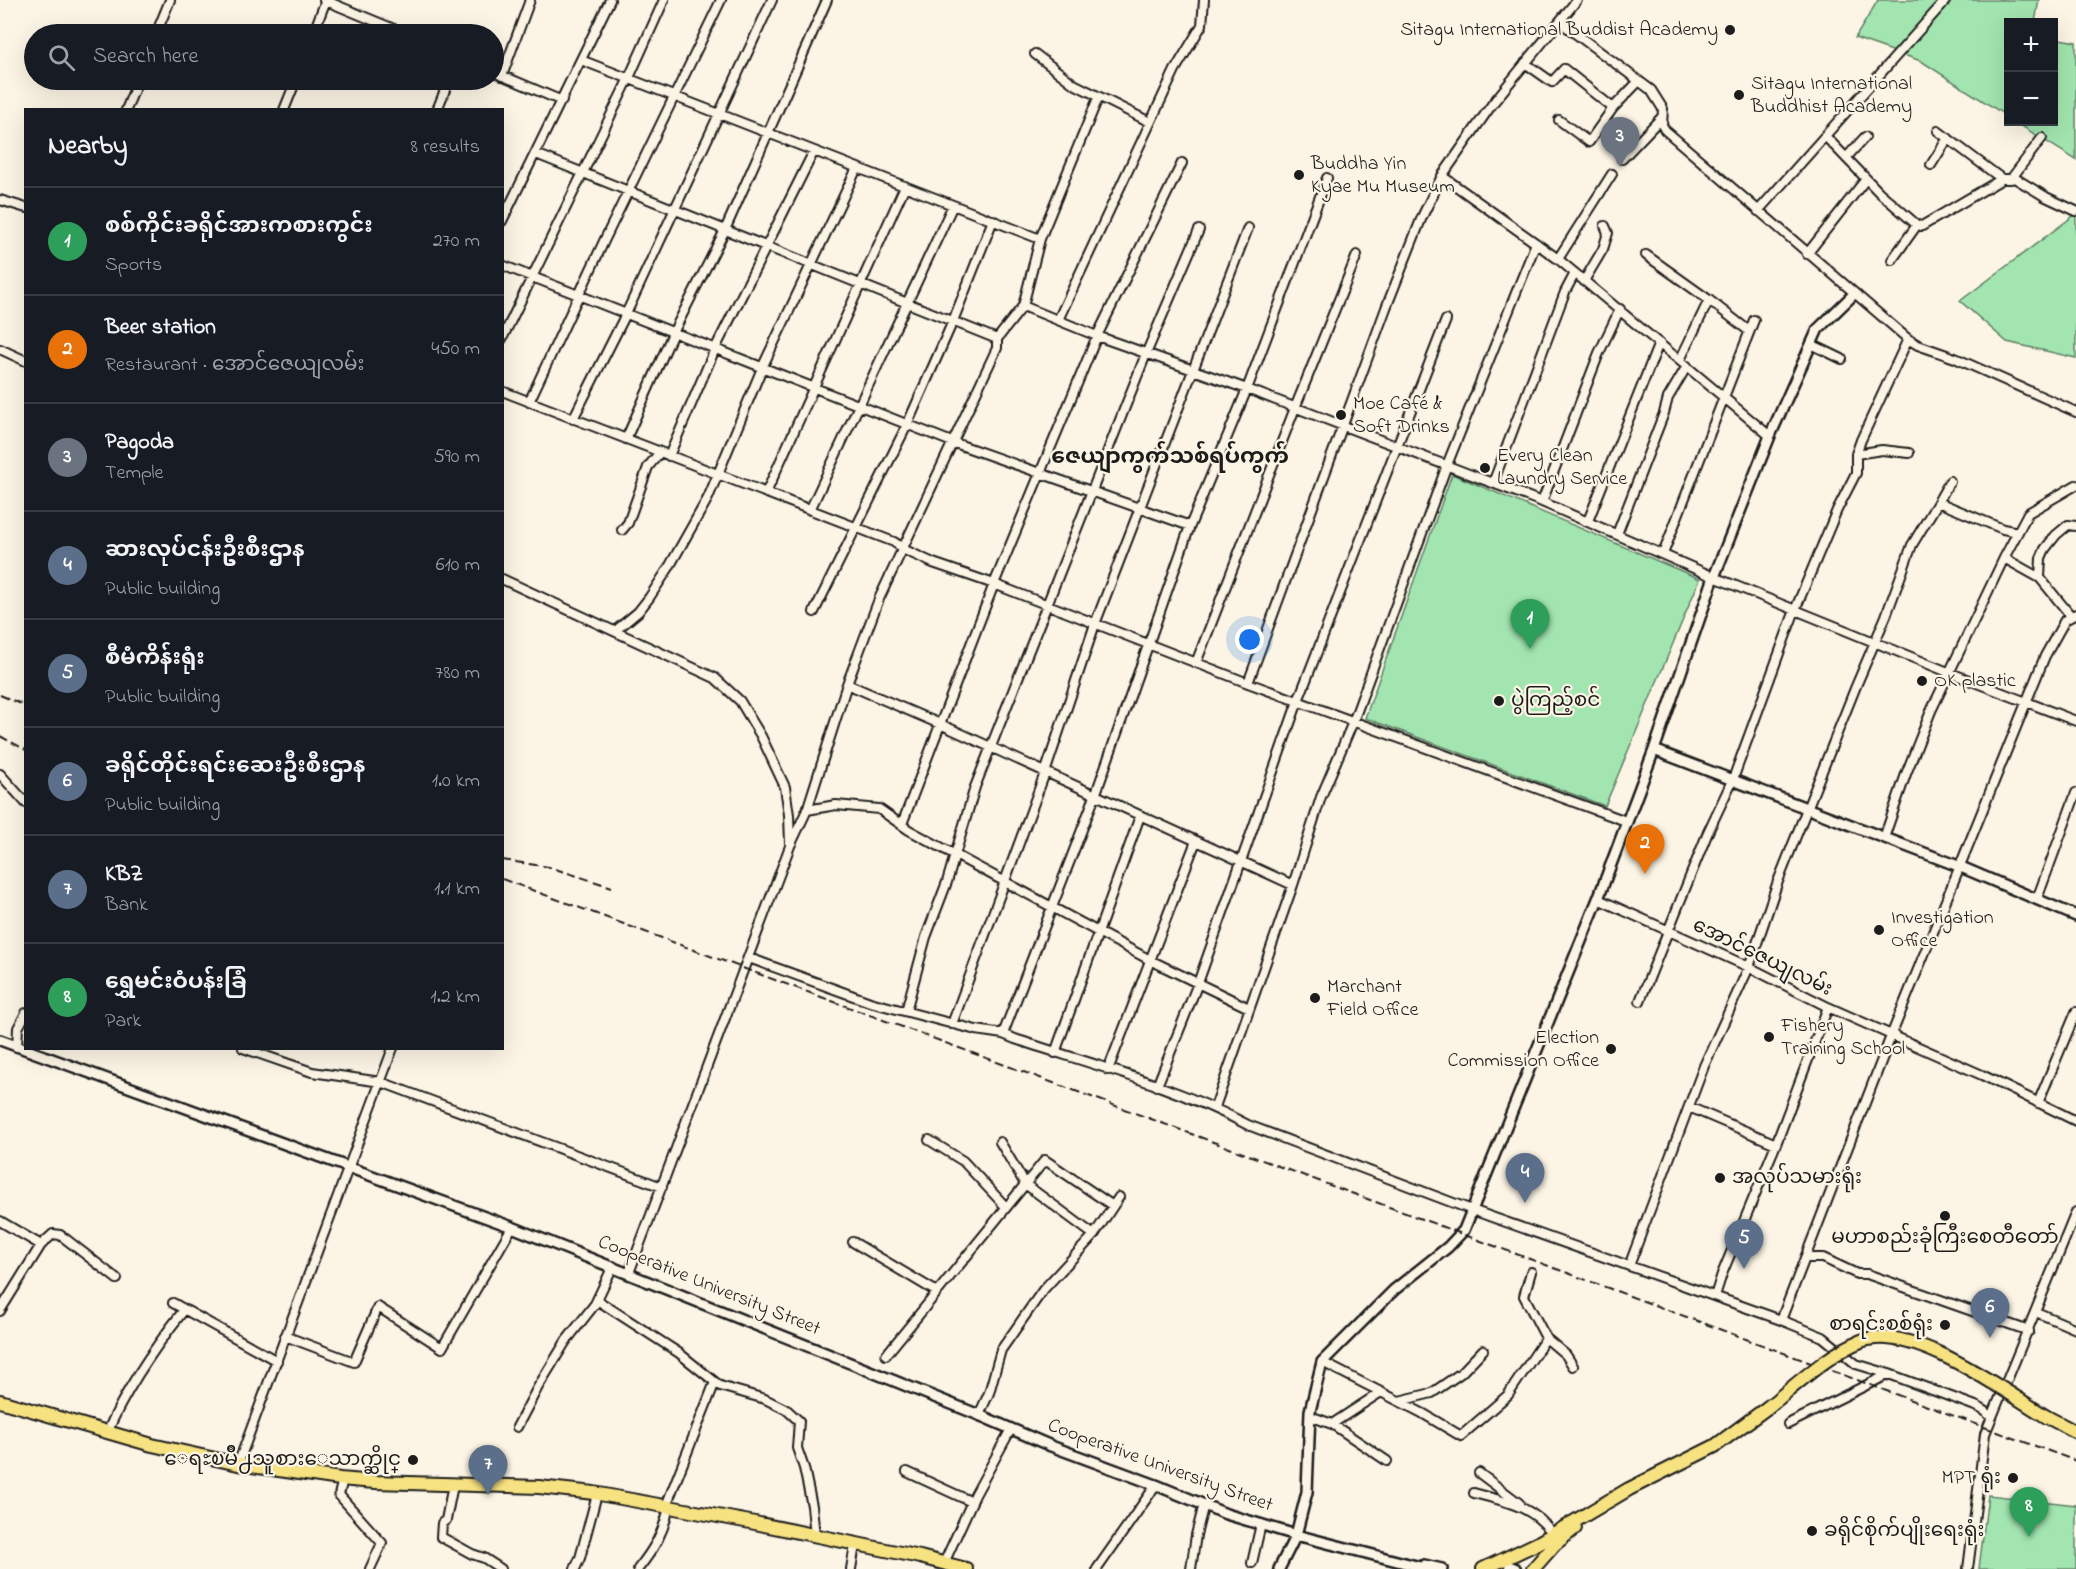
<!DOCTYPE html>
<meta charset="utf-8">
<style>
body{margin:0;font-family:"Indie Flower","Noto Sans Myanmar",sans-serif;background:#20242c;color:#f1f3f6}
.controls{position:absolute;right:18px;top:18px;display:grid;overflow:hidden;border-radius:0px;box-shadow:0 6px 24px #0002}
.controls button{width:54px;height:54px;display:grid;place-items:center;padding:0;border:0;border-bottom:2px solid #363941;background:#171b24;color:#f1f3f6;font:30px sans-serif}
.you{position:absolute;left:1250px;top:640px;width:21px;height:21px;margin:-15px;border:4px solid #fff;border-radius:50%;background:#1a73e8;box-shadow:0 0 0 9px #1a73e833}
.badge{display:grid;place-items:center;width:39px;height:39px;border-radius:50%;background:#1a73e8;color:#fff;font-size:20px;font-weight:700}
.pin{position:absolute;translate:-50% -50px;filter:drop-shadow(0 2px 3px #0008)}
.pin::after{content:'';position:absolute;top:32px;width:21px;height:18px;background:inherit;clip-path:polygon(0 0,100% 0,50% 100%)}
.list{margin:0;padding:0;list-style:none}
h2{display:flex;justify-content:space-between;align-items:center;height:78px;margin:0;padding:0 24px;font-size:26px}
h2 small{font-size:20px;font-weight:400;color:#9ea1a6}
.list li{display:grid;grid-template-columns:39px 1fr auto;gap:18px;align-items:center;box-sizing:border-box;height:108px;padding:0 24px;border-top:2px solid #363941}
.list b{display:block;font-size:22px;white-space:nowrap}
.list p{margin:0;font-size:20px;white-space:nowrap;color:#9ea1a6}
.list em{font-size:20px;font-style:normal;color:#9ea1a6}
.icon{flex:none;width:33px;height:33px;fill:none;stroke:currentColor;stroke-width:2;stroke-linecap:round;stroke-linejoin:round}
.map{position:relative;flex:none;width:2076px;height:1569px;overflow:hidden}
.search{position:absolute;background:#171b24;box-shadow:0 6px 24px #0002;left:24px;top:24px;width:480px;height:66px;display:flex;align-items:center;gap:15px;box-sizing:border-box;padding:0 21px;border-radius:33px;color:#9ea1a6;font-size:22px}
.panel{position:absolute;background:#171b24;box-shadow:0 6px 24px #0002;left:24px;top:108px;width:480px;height:942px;border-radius:0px}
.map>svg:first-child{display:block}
.green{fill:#a2e5b0;stroke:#5f8066;stroke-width:1.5}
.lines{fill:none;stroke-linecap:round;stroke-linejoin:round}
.minor-casing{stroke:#1c1c1c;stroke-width:12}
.tertiary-casing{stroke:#1c1c1c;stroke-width:14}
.secondary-casing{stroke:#1c1c1c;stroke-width:15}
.trunk-casing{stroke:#1c1c1c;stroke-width:16}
.minor{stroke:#fcf5e5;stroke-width:8}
.tertiary{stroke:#fcf5e5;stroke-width:9}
.secondary{stroke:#fcf5e5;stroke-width:10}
.trunk{stroke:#f7e281;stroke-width:12}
.rail{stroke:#1c1c1c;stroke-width:2;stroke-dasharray:9 4.5;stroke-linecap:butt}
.trunk-bridge-casing{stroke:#1c1c1c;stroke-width:16;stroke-linecap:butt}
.trunk-bridge{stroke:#f7e281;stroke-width:12}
.poi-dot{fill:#1c1c1c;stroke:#fcf5e5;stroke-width:2}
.labels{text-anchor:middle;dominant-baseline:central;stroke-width:4.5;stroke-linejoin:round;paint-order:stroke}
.poi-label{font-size:20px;fill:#1c1c1c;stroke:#fcf5e5;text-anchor:start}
.street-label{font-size:20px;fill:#1c1c1c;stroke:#fcf5e5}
.quarter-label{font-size:22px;font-weight:bold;fill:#1c1c1c;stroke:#fcf5e5}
</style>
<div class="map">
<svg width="2076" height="1569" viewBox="0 0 2076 1569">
<rect width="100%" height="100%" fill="#fcf5e5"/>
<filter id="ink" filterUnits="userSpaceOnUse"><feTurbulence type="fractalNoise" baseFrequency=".0167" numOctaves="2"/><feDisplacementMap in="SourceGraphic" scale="12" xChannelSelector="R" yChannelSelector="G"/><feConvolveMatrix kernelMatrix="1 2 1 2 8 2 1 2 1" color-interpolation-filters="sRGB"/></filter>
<g filter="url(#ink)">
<!-- green -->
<path class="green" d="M 1878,0 L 2039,0 L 2035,22 L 2008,22 L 2008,117 L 1921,61 L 1855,38 Z
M 2054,38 L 2076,42 L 2076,160 L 2015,122 L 2054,122 Z
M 2076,214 L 2076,358 L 2007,342 L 1960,301 Z
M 1452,474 L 1700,579 L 1605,806 L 1365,718 Z
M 1988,1495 L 2076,1505 L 2076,1569 L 1979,1569 Z"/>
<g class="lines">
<defs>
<path id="minor" d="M 324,0 L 406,34
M 1560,22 L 1651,90 L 1663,109 L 1662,125 L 1665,130 L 1908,339 L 1918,345 L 1955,358 L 2076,412
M 156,34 L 170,0
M 313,34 L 326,0
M 1035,54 L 1074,84 L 1150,122
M 581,60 L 1040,239
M 1525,63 L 1552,82 L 1564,69 L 1613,108 L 1639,81
M 494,72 L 562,101
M 502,76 L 530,0
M 126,110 L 138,80
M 284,110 L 296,80
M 437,110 L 449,80
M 1559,120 L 1589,142 L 1613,108
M 1938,131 L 2002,179
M 1825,136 L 1879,192 L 1917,225 L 1922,226 L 2002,179 L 2011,179 L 2042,138
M 536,154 L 997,339
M 1846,158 L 1865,137
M 1622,159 L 1661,118
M 1931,165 L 1948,138
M 1442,176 L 1558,259 L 1770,436
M 2013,177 L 2046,197 L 2076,211
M 0,200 L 26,208
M 1758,211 L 1946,0
M 502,221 L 610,0
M 1807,254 L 1866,179
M 1646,255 L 1709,300 L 1680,360
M 1558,259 L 1612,174
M 1892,260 L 1917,225
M 502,265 L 952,442 L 1190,526
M 1584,281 L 1603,249 L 1608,233 L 1605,226
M 1709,300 L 1749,331
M 1023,306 L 1097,336 L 1247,389 L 1542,502 L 1714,577 L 1948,672 L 2076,721
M 1058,320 L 1175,70 L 1202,25 L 1204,0
M 502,339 L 628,80 L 664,0
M 1811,344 L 1842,359
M 0,349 L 26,361
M 502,391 L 894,542 L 907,551 L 933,563 L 994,584 L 1248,683 L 1626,821
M 529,402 L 605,239 L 721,0
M 573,419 L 626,314 L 772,0
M 626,439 L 673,333 L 725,230 L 827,0
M 1856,454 L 1882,450 L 1909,453
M 669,456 L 715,349 L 814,151
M 1493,483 L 1565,292 L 1575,273
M 766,493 L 905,186
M 1542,502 L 1599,353 L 1620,309
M 1938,502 L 1950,481
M 810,510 L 953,205
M 1588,521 L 1659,343
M 622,530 L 628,523 L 648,467 L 660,452
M 1617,534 L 1664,413 L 1668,398 L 1687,366
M 1663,554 L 1754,320
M 2004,558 L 2040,578
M 502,579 L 715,678 L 740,701 L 761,736 L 785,787 L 789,815 L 790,844
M 814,612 L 907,425 L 953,321 L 993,220
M 2071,616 L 2040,578 L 2041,558 L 2045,549 L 2056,535 L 2068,525 L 2076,526
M 615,631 L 638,612 L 649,598 L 668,569 L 708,498 L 762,368 L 857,168
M 1196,663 L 1295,408 L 1357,255
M 1248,683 L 1386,308 L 1422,217 L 1442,176 L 1493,103 L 1577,0
M 847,684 L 940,724 L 1293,885
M 0,774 L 26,803
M 807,810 L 836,805 L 879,809 L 909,830 L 1150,960 L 1249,1008
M 902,824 L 994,584 L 1097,336 L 1182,163
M 1884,838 L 1906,774 L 1931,711 L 2004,558 L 2028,513 L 2076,485
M 1598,899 L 1749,967 L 1828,1007 L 1982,1075 L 2076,1121
M 2037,899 L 2076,793
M 749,958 L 870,1002 L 976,1030 L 1003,1034 L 1015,1039 C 1094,1065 1175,1086 1248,1125 L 1472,1210 L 1781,1320 L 1823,1337 L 1856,1364 L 1889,1374
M 1640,1001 L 1708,832 L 1733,779 L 1795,610 L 1837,510 L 1856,473 L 1856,454 L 1861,440 L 1908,339
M 906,1011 L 926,937 L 947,882 L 975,787 L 1146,354 L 1199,230
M 952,1024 L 1045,773 L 1095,624 L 1248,228
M 1003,1034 L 1095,796 L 1190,526 L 1247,389 L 1327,178
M 17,1047 L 18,1028 L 26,1013
M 243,1048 L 312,1072 L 381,1082 L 662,1187
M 1055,1053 L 1140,816
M 1108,1070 L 1196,841
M 1157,1086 L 1198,983 L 1298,701 L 1446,320
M 2038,1103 L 2076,1012
M 1215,1107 L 1293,885 L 1321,797 L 1353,722 L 1447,465 L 1536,243
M 1689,1107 L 1776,1144
M 929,1140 L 963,1161 L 1006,1207
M 1000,1142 L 1025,1184 L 1094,1235
M 0,1221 L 41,1245
M 853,1242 L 937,1292
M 1805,1258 L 1823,1258 L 1857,1274 L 1867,1274 L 2029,1331
M 1629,1266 L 1704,1066 L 1749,967 L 1777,884 L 1856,686 L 1886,616 L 1912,545 L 1938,502 L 2003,529 L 2018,532
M 1531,1272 L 1524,1296 L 1546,1338 L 1566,1355 L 1573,1366
M 629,1273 L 790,846 L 807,810 L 847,684 L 879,599 L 997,348 L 997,339 L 1023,306 L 1040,239 L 1098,98
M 1715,1296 L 1722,1274 L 1776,1144 L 1828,1007
M 597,1300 L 679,1353 L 720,1386 L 765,1399 L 787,1410 L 799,1421 L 797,1448 L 804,1468 L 812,1506 L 815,1536
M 173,1303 L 277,1361
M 0,1311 L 41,1245 L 53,1234 L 60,1235 L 67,1240 L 117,1279
M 2036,1312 L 2076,1329
M 1781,1320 L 1891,1036 L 2045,656 L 2065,620 L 2076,614
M 285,1336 L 354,1362 L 378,1307 L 442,1348 L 512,1227
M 886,1355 L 1045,1160 L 1113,1206
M 1322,1362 L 1422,1413 L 1461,1436 L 1508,1395 L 1546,1338
M 1399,1401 L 1432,1393 L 1461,1373 L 1483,1350
M 979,1415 L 989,1393 L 1001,1350 L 1043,1290 L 1094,1235 L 1119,1197
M 1310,1416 L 1332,1424 L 1387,1461
M 1332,1424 L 1381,1392
M 1788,1424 L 1889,1374 L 1978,1407 L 1985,1411 L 1991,1417
M 517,1427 L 538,1387 L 566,1341 L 595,1304 L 613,1266
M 107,1433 C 126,1388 154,1348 184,1310
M 238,1464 L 393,1048
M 907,1472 L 972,1502
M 1479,1473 L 1519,1503
M 343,1479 L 339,1495 L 382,1543 L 370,1569
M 453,1485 L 446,1520 L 442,1523 L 441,1537 L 472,1554 L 484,1558 L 501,1569
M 1474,1493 C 1506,1502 1532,1505 1553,1534
M 666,1506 L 715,1382
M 944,1563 L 975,1495 L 1011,1429
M 1252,1563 L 1261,1524
M 575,1569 L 580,1558 L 597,1494
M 638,1569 C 654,1549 664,1532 669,1506
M 851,1569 L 855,1545
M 1097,1569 L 1156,1485
M 1191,1569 L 1196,1535 L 1204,1504
M 1968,1569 L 1985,1434 L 2076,1212"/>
<path id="tertiary" d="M 1654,750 L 1961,867 L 2076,916
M 0,1040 L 512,1227 L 979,1415 L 1051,1446 L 1156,1485 L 1226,1514 L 1296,1535 L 1428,1569
M 1424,1565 L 1442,1569
M 1279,1569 L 1296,1535 L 1307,1492 L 1310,1411 L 1322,1362 L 1394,1290 L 1448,1247 L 1464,1230 L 1598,899 L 1654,750 L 1714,577 L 1770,436 L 1818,329 L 1854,294"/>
<path id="secondary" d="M 1510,1567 L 1515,1569"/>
<path id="trunk" d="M 0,1401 L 152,1445 L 238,1464 L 340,1479 L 375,1482 L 539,1487 L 594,1493 L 750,1522 L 920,1557 L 966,1569
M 2047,1417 L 2076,1432
M 1483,1569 L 1538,1543 L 1629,1489 L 1715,1446 L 1768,1407
M 1533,1569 L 1555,1544 L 1575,1528"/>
</defs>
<!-- minor casing -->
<use href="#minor" class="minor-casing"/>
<!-- tertiary casing -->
<use href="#tertiary" class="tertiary-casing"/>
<!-- secondary casing -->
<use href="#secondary" class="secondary-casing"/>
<!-- trunk casing -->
<use href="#trunk" class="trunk-casing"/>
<!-- minor -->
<use href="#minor" class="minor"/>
<!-- tertiary -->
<use href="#tertiary" class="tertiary"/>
<!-- secondary -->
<use href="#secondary" class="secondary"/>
<!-- trunk -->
<use href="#trunk" class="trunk"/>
<!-- rail -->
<path class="rail" d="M 0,695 L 26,706
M 0,736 L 26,750
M 502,860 L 549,867 L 612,887
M 502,879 L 2076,1461"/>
<defs>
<path id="trunk-bridge" d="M 1768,1407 C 1795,1386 1828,1354 1861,1341 C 1912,1322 2004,1391 2047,1417"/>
</defs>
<!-- trunk-bridge casing -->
<use href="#trunk-bridge" class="trunk-bridge-casing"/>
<!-- trunk-bridge -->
<use href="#trunk-bridge" class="trunk-bridge"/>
</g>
</g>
<!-- markers -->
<g class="poi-dot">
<circle cx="1730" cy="30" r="6"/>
<circle cx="1739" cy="95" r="6"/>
<circle cx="1299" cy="175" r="6"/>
<circle cx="1341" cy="415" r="6"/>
<circle cx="1485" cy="468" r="6"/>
<circle cx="1922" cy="681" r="6"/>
<circle cx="1499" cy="701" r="6"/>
<circle cx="1879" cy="930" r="6"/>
<circle cx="1315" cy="998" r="6"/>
<circle cx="1769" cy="1037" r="6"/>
<circle cx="1611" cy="1049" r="6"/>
<circle cx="1720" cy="1178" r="6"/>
<circle cx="1945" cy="1216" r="6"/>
<circle cx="1945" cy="1325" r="6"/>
<circle cx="413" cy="1460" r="6"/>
<circle cx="2013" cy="1478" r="6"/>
<circle cx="1812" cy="1531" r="6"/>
</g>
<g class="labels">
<!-- poi labels -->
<g class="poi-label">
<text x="1718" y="30" text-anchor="end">Sitagu International Buddist Academy</text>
<text x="1751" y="84">Sitagu International<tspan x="1751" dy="23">Buddhist Academy</tspan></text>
<text x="1311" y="164">Buddha Yin<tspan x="1311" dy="23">Kyae Mu Museum</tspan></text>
<text x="1353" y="404">Moe Café &amp;<tspan x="1353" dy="23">Soft Drinks</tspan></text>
<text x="1497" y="456">Every Clean<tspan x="1497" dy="23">Laundry Service</tspan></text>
<text x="1934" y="681">OK plastic</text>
<text x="1511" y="701">ပွဲကြည့်စင်</text>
<text x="1891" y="918">Investigation<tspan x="1891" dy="23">Office</tspan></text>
<text x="1327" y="987">Marchant<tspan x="1327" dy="23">Field Office</tspan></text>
<text x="1781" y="1026">Fishery<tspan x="1781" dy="23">Training School</tspan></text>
<text x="1599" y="1038" text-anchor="end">Election<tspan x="1599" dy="23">Commission Office</tspan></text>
<text x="1732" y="1178">အလုပ်သမားရုံး</text>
<text x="1945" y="1238" text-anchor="middle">မဟာစည်းခုံကြီးစေတီတော်</text>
<text x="1933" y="1325" text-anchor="end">စာရင်းစစ်ရုံး</text>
<text x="401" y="1460" text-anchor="end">ေရႊၿမိဳ႕သူစားေသာက္ဆိုင္</text>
<text x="2001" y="1478" text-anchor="end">MPT ရုံး</text>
<text x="1824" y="1531">ခရိုင်စိုက်ပျိုးရေးရုံး</text>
</g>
<!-- street labels -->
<g class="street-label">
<text transform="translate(1762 958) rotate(26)">အောင်ဇေယျလမ်း</text>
<text transform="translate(709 1286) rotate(22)">Cooperative University Street</text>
<text transform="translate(1160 1466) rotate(20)">Cooperative University Street</text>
</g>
<!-- quarter labels -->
<g class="quarter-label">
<text x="1170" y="458">ဇေယျာကွက်သစ်ရပ်ကွက်</text>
</g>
</g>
</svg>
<div class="controls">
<button>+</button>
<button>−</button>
</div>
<div class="you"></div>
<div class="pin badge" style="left:1530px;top:649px;background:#2e9e5b">1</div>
<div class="pin badge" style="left:1645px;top:874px;background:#e8710a">2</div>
<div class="pin badge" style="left:1620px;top:167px;background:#6b7280">3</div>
<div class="pin badge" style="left:1525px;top:1203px;background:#5c6f8a">4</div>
<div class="pin badge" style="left:1744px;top:1269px;background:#5c6f8a">5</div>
<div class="pin badge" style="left:1990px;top:1338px;background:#5c6f8a">6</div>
<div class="pin badge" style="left:488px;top:1495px;background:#5c6f8a">7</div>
<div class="pin badge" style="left:2029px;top:1537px;background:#2e9e5b">8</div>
<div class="search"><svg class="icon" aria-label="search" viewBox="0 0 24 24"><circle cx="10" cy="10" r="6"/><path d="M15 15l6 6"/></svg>Search here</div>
<section class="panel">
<h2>Nearby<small>8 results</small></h2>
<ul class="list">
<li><span class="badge" style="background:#2e9e5b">1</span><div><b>စစ်ကိုင်းခရိုင်အားကစားကွင်း</b><p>Sports</p></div><em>270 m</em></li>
<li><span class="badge" style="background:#e8710a">2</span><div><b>Beer station</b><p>Restaurant · အောင်ဇေယျလမ်း</p></div><em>450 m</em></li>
<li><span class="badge" style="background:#6b7280">3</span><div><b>Pagoda</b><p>Temple</p></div><em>590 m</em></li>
<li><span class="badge" style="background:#5c6f8a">4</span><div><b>ဆားလုပ်ငန်းဦးစီးဌာန</b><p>Public building</p></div><em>610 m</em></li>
<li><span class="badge" style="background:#5c6f8a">5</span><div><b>စီမံကိန်းရုံး‌</b><p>Public building</p></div><em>780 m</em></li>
<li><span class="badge" style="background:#5c6f8a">6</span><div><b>ခရိုင်တိုင်းရင်းဆေးဦးစီးဌာန</b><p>Public building</p></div><em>1.0 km</em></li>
<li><span class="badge" style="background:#5c6f8a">7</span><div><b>KBZ</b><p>Bank</p></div><em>1.1 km</em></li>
<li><span class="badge" style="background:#2e9e5b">8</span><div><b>ရွှေမင်းဝံပန်းခြံ</b><p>Park</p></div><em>1.2 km</em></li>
</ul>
</section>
</div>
